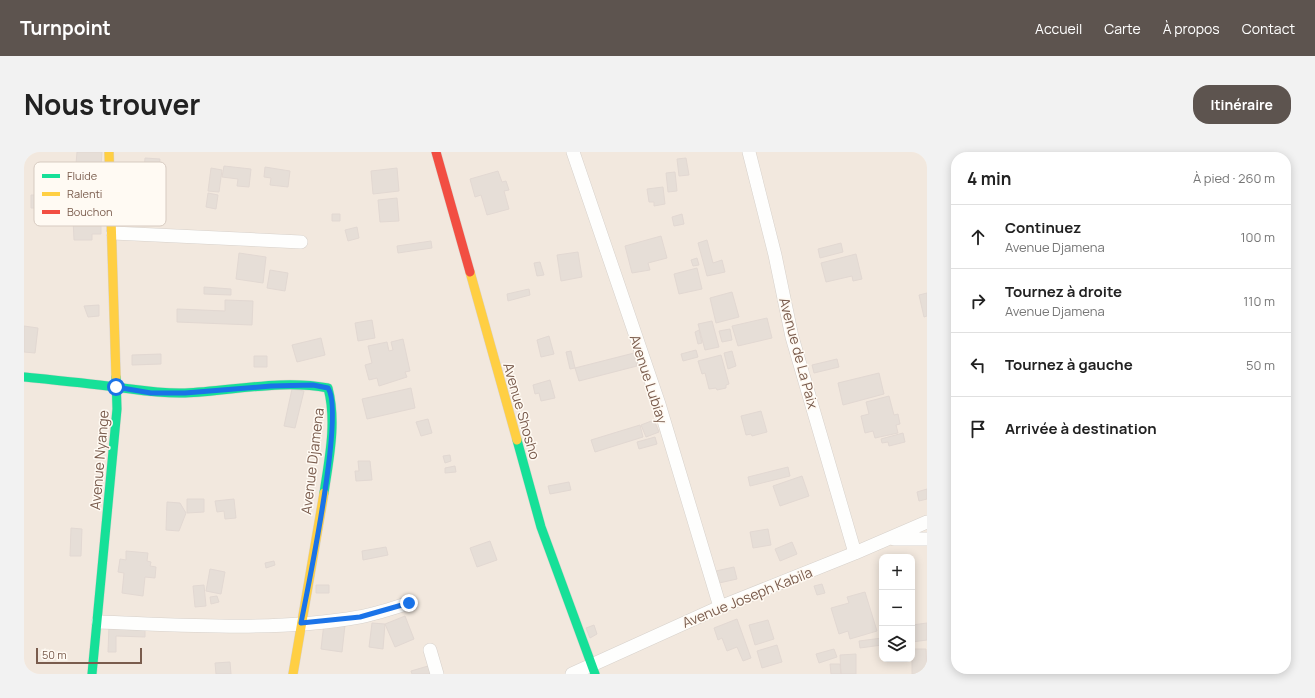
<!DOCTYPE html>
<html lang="fr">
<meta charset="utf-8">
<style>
body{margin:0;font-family:Manrope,sans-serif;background:#f2f2f2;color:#222}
.controls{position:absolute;right:12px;bottom:12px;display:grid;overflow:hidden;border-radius:8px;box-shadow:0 2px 10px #0003}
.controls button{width:36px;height:36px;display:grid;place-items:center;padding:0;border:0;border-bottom:1px solid #e0e0e0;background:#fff;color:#222;font:20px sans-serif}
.scale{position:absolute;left:12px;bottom:10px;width:106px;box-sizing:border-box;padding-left:4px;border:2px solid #7a5c4d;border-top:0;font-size:11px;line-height:14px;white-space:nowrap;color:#7a5c4d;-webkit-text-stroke:3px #fffaf3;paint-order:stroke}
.stop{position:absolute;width:12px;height:12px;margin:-9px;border:3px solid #1a73e8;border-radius:50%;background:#fff}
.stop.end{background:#1a73e8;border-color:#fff;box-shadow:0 1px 4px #0008}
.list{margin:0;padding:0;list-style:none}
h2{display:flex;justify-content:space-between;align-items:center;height:52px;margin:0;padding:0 16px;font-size:17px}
h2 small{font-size:13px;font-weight:400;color:#767676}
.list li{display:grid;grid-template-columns:26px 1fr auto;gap:12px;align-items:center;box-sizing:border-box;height:64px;padding:0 16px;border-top:1px solid #e0e0e0}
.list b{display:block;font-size:15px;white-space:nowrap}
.list p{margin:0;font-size:13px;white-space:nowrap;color:#767676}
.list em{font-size:13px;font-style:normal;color:#767676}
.icon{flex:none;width:22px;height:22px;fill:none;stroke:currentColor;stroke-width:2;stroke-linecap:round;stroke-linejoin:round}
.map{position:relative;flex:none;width:903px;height:522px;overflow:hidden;border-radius:16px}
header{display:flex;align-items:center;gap:24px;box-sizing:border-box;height:56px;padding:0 20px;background:#5d544f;color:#fff}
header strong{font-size:19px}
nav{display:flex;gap:22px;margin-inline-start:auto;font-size:14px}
.intro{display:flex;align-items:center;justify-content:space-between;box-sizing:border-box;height:96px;padding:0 24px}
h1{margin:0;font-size:28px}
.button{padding:10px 18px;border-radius:16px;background:#5d544f;color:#fff;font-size:14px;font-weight:700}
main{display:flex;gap:24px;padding:0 24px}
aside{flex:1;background:#fff;border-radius:16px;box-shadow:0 2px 10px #0003}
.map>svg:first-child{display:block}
.residential{fill:#f2e8de;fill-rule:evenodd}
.building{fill:#e6ded7;stroke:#e2d8d2}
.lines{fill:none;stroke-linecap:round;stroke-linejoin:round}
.street-casing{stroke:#d7d1cb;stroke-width:14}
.fast-casing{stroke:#d9d2cb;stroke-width:10}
.slow-casing{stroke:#d9d2cb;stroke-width:10}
.jam-casing{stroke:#d9d2cb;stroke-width:10}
.street{stroke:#fefefd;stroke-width:13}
.fast{stroke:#16e098;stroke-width:9}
.slow{stroke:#ffcf43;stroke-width:9}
.jam{stroke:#f24e42;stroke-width:9}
.route{stroke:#1a73e8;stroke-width:5}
.labels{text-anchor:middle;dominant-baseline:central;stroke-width:3;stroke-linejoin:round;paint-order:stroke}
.street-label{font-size:14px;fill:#7a5c4d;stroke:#fffaf3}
.key{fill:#fffaf3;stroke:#d7cbc1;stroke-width:1}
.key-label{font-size:11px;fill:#7a5c4d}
</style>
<header>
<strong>Turnpoint</strong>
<nav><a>Accueil</a><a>Carte</a><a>À propos</a><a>Contact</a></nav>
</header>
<div class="intro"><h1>Nous trouver</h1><a class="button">Itinéraire</a></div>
<main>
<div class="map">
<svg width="903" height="522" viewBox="0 0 903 522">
<rect width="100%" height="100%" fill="#f9f5f0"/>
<!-- residential -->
<path class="residential" d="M 0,0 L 903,0 L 903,522 L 0,522 ZM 858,405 L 888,405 L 888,507 L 858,507 Z"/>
<!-- building -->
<path class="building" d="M 53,0 L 78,0 L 77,14 L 52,12 Z
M 121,6 L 136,7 L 135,21 L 120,20 Z
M 662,6 L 665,23 L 655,24 L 653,7 Z
M 200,14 L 227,17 L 225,35 L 213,34 L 214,27 L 198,25 Z
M 241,15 L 266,19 L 264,35 L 246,33 L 247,26 L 240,25 Z
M 187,16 L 198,18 L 195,40 L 184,39 Z
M 373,16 L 375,39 L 349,42 L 347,19 Z
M 474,19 L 478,30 L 482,29 L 485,38 L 480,39 L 485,57 L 463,63 L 457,43 L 451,45 L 446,27 Z
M 651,20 L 653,39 L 644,40 L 642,21 Z
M 639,35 L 641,52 L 630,54 L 630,50 L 625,50 L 623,37 Z
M 184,41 L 194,43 L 192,57 L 182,55 Z
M 7,43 L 15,43 L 15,56 L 7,56 Z
M 373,46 L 375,69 L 356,70 L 354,48 Z
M 308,62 L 316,62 L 316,69 L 308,69 Z
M 658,62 L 660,72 L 650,74 L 648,65 Z
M 49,66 L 77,66 L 77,82 L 68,82 L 68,88 L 50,88 Z
M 333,75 L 335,86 L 324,89 L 321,78 Z
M 637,84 L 643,106 L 624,111 L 626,118 L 608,121 L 601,94 Z
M 683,88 L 689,111 L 698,108 L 701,120 L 683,124 L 674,91 Z
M 407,89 L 408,96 L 374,101 L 373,94 Z
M 817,91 L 819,100 L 796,106 L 794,97 Z
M 554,100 L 558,125 L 537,129 L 533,103 Z
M 215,101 L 242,105 L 239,131 L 212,127 Z
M 832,102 L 838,127 L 829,129 L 828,124 L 802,130 L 797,111 Z
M 673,106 L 675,113 L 669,114 L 667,108 Z
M 516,110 L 520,123 L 513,124 L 510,111 Z
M 673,116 L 678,137 L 655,142 L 650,122 Z
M 246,118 L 264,121 L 261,139 L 243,136 Z
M 180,135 L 207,137 L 207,143 L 180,142 Z
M 505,137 L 506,143 L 484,149 L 483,142 Z
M 708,140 L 715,165 L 692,171 L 686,146 Z
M 903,141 L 903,164 L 900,165 L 895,143 Z
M 201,148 L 229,149 L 228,173 L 153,170 L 153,157 L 201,159 Z
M 75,153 L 75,164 L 64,165 L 60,154 Z
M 743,166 L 748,186 L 714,194 L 708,174 Z
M 348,168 L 351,186 L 334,189 L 331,171 Z
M 688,169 L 695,195 L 681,198 L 674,172 Z
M 0,174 L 14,176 L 11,201 L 0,200 Z
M 706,177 L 708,188 L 698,190 L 695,179 Z
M 675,178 L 678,191 L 674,192 L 671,180 Z
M 525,184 L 530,202 L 517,205 L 513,188 Z
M 297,186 L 301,203 L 273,210 L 268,193 Z
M 379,187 L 386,219 L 381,220 L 383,225 L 355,234 L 353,226 L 345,228 L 341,213 L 348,211 L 344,194 L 363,190 L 365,199 L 369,198 L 367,190 Z
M 672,198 L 674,205 L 659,209 L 657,202 Z
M 547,199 L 551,216 L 546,217 L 542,200 Z
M 708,199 L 712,214 L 704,217 L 700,201 Z
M 610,201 L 613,214 L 555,229 L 551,216 Z
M 137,202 L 137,212 L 108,213 L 108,203 Z
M 697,203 L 705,232 L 702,233 L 702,236 L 693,238 L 692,236 L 685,237 L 681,221 L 678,222 L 674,209 Z
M 230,204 L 243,204 L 243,215 L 230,215 Z
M 813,207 L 815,215 L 790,221 L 788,213 Z
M 855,221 L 860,242 L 819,253 L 814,231 Z
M 526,228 L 531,246 L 517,249 L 515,241 L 511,242 L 509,233 Z
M 387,236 L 391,256 L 343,267 L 338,247 Z
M 268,237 L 280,239 L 271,276 L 260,274 Z
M 865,244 L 870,263 L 874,262 L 876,272 L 872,273 L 874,281 L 851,286 L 849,279 L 841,281 L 837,264 L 845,262 L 842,250 Z
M 737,259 L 743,280 L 728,284 L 727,282 L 722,283 L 717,264 Z
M 404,267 L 408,281 L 397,284 L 392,270 Z
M 630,268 L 635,280 L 622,285 L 617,273 Z
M 616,273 L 619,285 L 571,300 L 567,288 Z
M 879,281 L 881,290 L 865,294 L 864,290 L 858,291 L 857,287 Z
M 631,285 L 633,292 L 615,297 L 613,290 Z
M 426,303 L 427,309 L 421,311 L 419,304 Z
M 334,309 L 346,309 L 348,328 L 332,329 L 331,319 L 335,319 Z
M 431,314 L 432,320 L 421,321 L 421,316 Z
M 764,315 L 766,324 L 726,334 L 724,325 Z
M 778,324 L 785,344 L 756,354 L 749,334 Z
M 545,330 L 547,338 L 526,342 L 524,334 Z
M 903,337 L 903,347 L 895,349 L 893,340 Z
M 163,347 L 180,347 L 180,360 L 163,361 Z
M 210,347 L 212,366 L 201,367 L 200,359 L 193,360 L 191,349 Z
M 143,350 L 156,351 L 162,361 L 155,379 L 142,378 Z
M 47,376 L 58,377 L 57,404 L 46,404 Z
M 744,377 L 747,393 L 729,396 L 726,380 Z
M 466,389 L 473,408 L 453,415 L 446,396 Z
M 768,390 L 773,402 L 756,409 L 751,397 Z
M 362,395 L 364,403 L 339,408 L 338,399 Z
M 102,399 L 124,401 L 123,409 L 127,410 L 126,414 L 132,415 L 131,426 L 121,425 L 119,444 L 98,441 L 100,421 L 94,420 L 96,407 L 102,408 Z
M 250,409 L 251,413 L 242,416 L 241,411 Z
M 710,415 L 713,427 L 695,431 L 692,419 Z
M 186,417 L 201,420 L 197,442 L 182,439 Z
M 798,432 L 801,441 L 793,443 L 790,434 Z
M 180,433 L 182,454 L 171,455 L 169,434 Z
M 292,433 L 305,433 L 305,441 L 292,441 Z
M 841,440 L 853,479 L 826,487 L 824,479 L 815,482 L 807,456 L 825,451 L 823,445 Z
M 193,444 L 195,450 L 187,452 L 186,445 Z
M 381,464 L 390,487 L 371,495 L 361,472 Z
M 713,467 L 727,506 L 719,509 L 713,495 L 703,499 L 698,486 L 694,488 L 690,476 Z
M 744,468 L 750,487 L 731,493 L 725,473 Z
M 300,471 L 321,473 L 318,500 L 297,497 Z
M 348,471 L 361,472 L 359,497 L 345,495 Z
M 903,471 L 903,488 L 888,490 L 888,473 Z
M 85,473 L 121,474 L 121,485 L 92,484 L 92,500 L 84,500 Z
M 570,473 L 573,482 L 566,486 L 562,476 Z
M 858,486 L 858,493 L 836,496 L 835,489 Z
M 753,493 L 758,510 L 738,516 L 733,499 Z
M 810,497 L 813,505 L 795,511 L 792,502 Z
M 888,497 L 902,497 L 903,522 L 888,522 Z
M 832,502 L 832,522 L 817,522 L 816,503 Z
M 206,510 L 207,522 L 192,522 L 191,511 Z
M 806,512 L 816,512 L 817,522 L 807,522 Z
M 404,514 L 406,522 L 388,522 L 387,519 Z"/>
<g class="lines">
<defs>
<path id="street" d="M 549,0 L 635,252 L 696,455
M 725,0 L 751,103 L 768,185 L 831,401
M 89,81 L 277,90
M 870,387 L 903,387
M 74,470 C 160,473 250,480 335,465 C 352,462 369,456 385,451
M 406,498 L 413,522
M 548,522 L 696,455 L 831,401 L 903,370"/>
<path id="fast" d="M 0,225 C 30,228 61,231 91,235 C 115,238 137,242 161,241 C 208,239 258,227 304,236 C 313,270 305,307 300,341
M 493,288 L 517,375 L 571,522
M 68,522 L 93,257 L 92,225"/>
<path id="slow" d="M 85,0 L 92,225
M 446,120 L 493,288
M 269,522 L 300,341"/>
<path id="jam" d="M 412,0 L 446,120"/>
</defs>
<!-- street casing -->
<use href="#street" class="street-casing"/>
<!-- fast casing -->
<use href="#fast" class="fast-casing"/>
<!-- slow casing -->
<use href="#slow" class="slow-casing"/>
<!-- jam casing -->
<use href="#jam" class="jam-casing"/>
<!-- street -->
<use href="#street" class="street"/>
<!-- fast -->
<use href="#fast" class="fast"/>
<!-- slow -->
<use href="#slow" class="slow"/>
<!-- jam -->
<use href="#jam" class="jam"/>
</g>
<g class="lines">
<!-- route -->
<path class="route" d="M 92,235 L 127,241 L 161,241 L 247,234 L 289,233 L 304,236 C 321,260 284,435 277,471 L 336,465 L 385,451"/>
</g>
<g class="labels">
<!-- street labels -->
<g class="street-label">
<text transform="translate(775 201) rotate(75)">Avenue de La Paix</text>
<text transform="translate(625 227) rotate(72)">Avenue Lubiay</text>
<text transform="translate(498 259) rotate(74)">Avenue Shosho</text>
<text transform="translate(75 308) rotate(-85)">Avenue Nyange</text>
<text transform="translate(288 309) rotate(-83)">Avenue Djamena</text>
<text transform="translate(723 445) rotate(-22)">Avenue Joseph Kabila</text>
</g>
</g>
<!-- legend -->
<rect x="10" y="10" width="132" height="64" rx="6" class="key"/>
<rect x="18" y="22" width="18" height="4" fill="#16e098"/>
<rect x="18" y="40" width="18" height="4" fill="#ffcf43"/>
<rect x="18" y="58" width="18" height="4" fill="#f24e42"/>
<g class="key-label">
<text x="43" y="28">Fluide</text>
<text x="43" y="46">Ralenti</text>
<text x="43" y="64">Bouchon</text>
</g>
</svg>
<div class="controls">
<button>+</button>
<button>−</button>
<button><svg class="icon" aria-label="layers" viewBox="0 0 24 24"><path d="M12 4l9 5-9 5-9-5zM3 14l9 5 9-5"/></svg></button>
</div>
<div class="scale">50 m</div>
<div class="stop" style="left:92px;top:235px"></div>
<div class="stop end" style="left:385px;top:451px"></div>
</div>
<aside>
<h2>4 min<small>À pied · 260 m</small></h2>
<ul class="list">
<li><svg class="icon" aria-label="ahead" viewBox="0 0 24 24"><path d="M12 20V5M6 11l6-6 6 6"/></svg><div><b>Continuez</b><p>Avenue Djamena</p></div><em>100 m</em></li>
<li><svg class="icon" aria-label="right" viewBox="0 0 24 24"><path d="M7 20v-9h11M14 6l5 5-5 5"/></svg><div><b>Tournez à droite</b><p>Avenue Djamena</p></div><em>110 m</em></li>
<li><svg class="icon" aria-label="left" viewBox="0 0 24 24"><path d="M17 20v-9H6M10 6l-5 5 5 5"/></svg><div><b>Tournez à gauche</b></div><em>50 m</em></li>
<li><svg class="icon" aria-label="arrive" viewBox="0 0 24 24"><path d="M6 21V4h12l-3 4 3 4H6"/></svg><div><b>Arrivée à destination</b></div></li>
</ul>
</aside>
</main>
